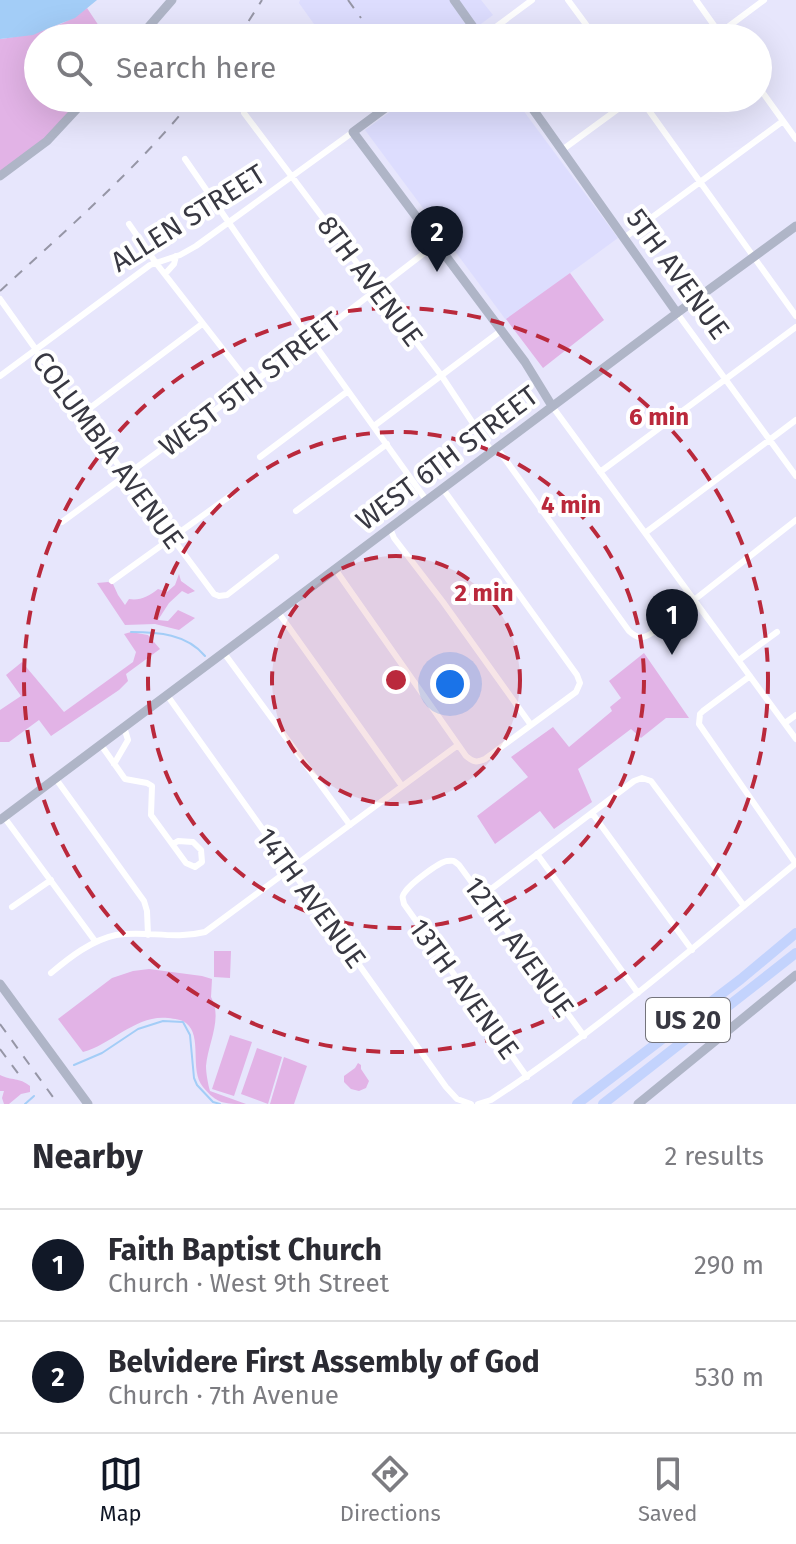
<!DOCTYPE html>
<meta charset="utf-8">
<style>
body{margin:0;font-family:"Fira Sans",sans-serif;background:#f2f2f3;color:#2b2b33}
.you{position:absolute;left:450px;top:684px;width:28px;height:28px;margin:-20px;border:6px solid #fff;border-radius:50%;background:#1a73e8;box-shadow:0 0 0 12px #1a73e833}
.badge{display:grid;place-items:center;width:52px;height:52px;border-radius:50%;background:#111827;color:#fff;font-size:26px;font-weight:700}
.pin{position:absolute;translate:-50% -66px;filter:drop-shadow(0 2px 4px #0008)}
.pin::after{content:'';position:absolute;top:42px;width:28px;height:24px;background:inherit;clip-path:polygon(0 0,100% 0,50% 100%)}
.list{margin:0;padding:0;list-style:none}
h2{display:flex;justify-content:space-between;align-items:center;height:104px;margin:0;padding:0 32px;font-size:34px}
h2 small{font-size:26px;font-weight:400;color:#7c7c81}
.list li{display:grid;grid-template-columns:52px 1fr auto;gap:24px;align-items:center;box-sizing:border-box;height:112px;padding:0 32px;border-top:2px solid #e1e1e2}
.list b{display:block;font-size:30px;white-space:nowrap}
.list p{margin:0;font-size:26px;white-space:nowrap;color:#7c7c81}
.list em{font-size:26px;font-style:normal;color:#7c7c81}
.icon{flex:none;width:44px;height:44px;fill:none;stroke:currentColor;stroke-width:2;stroke-linecap:round;stroke-linejoin:round}
.map{position:relative;flex:none;width:796px;height:1104px;overflow:hidden}
.search{position:absolute;background:#fff;box-shadow:0 8px 32px #0002;left:24px;right:24px;top:24px;height:88px;display:flex;align-items:center;gap:20px;box-sizing:border-box;padding:0 28px;border-radius:44px;color:#7c7c81;font-size:30px}
.sheet{height:328px;background:#fff}
nav{display:flex;justify-content:space-around;align-items:center;box-sizing:border-box;height:112px;border-top:2px solid #e1e1e2;background:#fff;font-size:22px;color:#7c7c81}
nav a{display:grid;justify-items:center;gap:4px}
nav .on{color:#111827}
.map>svg:first-child{display:block}
.built{fill:#ddddfe}
.green{fill:#e2b3e6}
.water{fill:#a3cdf7}
.lines{fill:none;stroke-linecap:round;stroke-linejoin:round}
.stream{stroke:#a3cdf7;stroke-width:2}
.street{stroke:#fff;stroke-width:6}
.secondary{stroke:#afb5c7;stroke-width:9}
.primary{stroke:#c3d3fd;stroke-width:10}
.rail{stroke:#9696a6;stroke-width:2;stroke-dasharray:10 10;stroke-linecap:butt}
.ring{fill:none;stroke:#ba293c;stroke-width:4;stroke-dasharray:14 10}
.labels{text-anchor:middle;dominant-baseline:central;stroke-width:8;stroke-linejoin:round;paint-order:stroke}
.shield{fill:#fff;stroke:#74747b;stroke-width:2}
.shield-label{font-size:26px;font-weight:bold;fill:#383842}
.street-label{font-size:28px;fill:#383842;stroke:#fff}
.centre{fill:#ba293c;stroke:#fff;stroke-width:4}
.ring-label{font-size:24px;text-anchor:middle;font-weight:bold;fill:#ba293c;stroke:#fff;stroke-width:8;stroke-linejoin:round;paint-order:stroke}
</style>
<div class="map">
<svg width="796" height="1104" viewBox="0 0 796 1104">
<rect width="100%" height="100%" fill="#e7e6fc"/>
<!-- built -->
<path class="built" d="M 300,0 L 481,0 L 493,15 L 462,38 L 324,38 L 299,3 Z
M 409,98 L 514,98 L 618,238 L 506,320 L 365,130 Z"/>
<!-- green -->
<path class="green" d="M 87,8 L 107,38 L 38,38 L 38,98 L 87,98 L 61,127 L 0,176 L 0,39 C 32,35 62,28 87,8 Z
M 570,273 L 604,320 L 543,368 L 506,319 Z
M 179,574 L 181,581 L 195,591 L 188,594 L 182,591 L 169,603 L 158,620 L 168,621 L 178,610 L 195,618 L 179,630 L 155,624 L 125,625 L 97,583 L 108,582 L 113,584 L 118,595 L 125,605 L 129,599 C 140,601 149,596 158,589 L 167,592 L 175,585 Z
M 131,632 L 148,635 L 160,649 L 126,674 L 128,681 L 119,690 L 51,736 L 39,720 L 9,742 L 0,742 L 0,710 L 21,696 L 6,675 L 22,662 L 64,712 L 133,662 L 136,652 L 124,634 Z
M 644,653 L 689,718 L 666,718 L 641,738 L 631,729 L 578,769 L 592,802 L 554,829 L 540,811 L 495,844 L 477,816 L 528,777 L 511,757 L 553,727 L 569,747 L 612,711 L 610,707 L 621,698 L 609,681 Z
M 214,951 L 231,951 L 230,978 L 214,977 Z
M 149,969 L 202,976 L 212,979 L 211,997 C 223,1018 208,1043 206,1066 C 206,1073 208,1084 210,1091 L 246,1104 C 224,1104 217,1104 203,1087 C 189,1070 203,1036 186,1023 C 181,1019 175,1019 168,1018 C 137,1014 112,1044 83,1052 L 58,1019 L 112,978 L 133,971 Z
M 230,1035 L 252,1042 L 234,1096 L 212,1089 Z
M 257,1048 L 282,1057 L 268,1104 L 241,1094 Z
M 284,1057 L 307,1066 L 294,1104 L 270,1104 Z
M 358,1063 L 361,1065 L 361,1069 L 369,1081 L 366,1088 L 359,1091 L 351,1089 L 344,1082 L 344,1076 L 355,1068 Z
M 0,1075 C 12,1081 19,1077 30,1086 L 30,1092 L 21,1094 L 9,1104 L 4,1104 L 2,1098 L 4,1091 L 0,1091 Z"/>
<!-- water -->
<path class="water" d="M 0,0 L 97,0 L 75,18 L 49,28 L 33,35 L 0,39 Z"/>
<g class="lines">
<!-- stream -->
<path class="stream" d="M 131,632 C 158,632 187,634 205,656
M 74,1065 L 102,1053 L 138,1029 L 163,1021 L 183,1022 L 190,1035 L 194,1078 L 197,1085 L 213,1102 L 220,1104
M 25,1104 L 34,1096"/>
<!-- street -->
<path class="street" d="M 568,0 L 596,38
M 696,0 L 723,38
M 481,38 L 532,0
M 713,38 L 764,0
M 758,86 L 796,139
M 640,98 L 796,316
M 244,113 L 441,375 L 492,452
M 562,150 L 633,98
M 185,159 L 267,278 L 427,501
M 129,224 L 156,263 L 250,384
M 624,238 L 783,121
M 165,274 L 174,264 L 176,256
M 0,299 L 126,476 L 214,594 L 219,596 L 227,595 L 276,557
M 677,313 L 796,476
M 0,376 L 150,265 L 180,255 L 196,246 L 353,132
M 552,406 L 796,739
M 82,414 L 202,324
M 374,426 L 502,330
M 497,448 L 629,631 C 638,639 642,639 652,633 L 796,520
M 260,457 L 348,391
M 600,472 L 796,327
M 296,511 L 387,444
M 62,522 L 311,340 L 436,244
M 390,528 L 394,538 L 443,602 L 531,725
M 645,533 L 796,420
M 335,569 L 466,756 C 473,762 477,763 485,759 L 576,692 L 580,683 L 577,675 L 443,489
M 112,581 L 230,496
M 278,612 L 402,786
M 224,653 L 350,825
M 739,660 L 777,632
M 750,676 L 703,711 L 700,714 L 699,724 L 796,864
M 167,695 L 446,1087 L 457,1099 L 471,1104
M 785,723 L 796,715
M 101,745 L 125,779 L 147,783 L 152,786 L 151,815 L 186,863 L 195,867 L 202,862 L 201,850 L 193,842 L 178,841 L 173,844
M 114,764 L 128,740 L 124,727
M 56,779 L 144,901 L 147,911 L 148,935
M 592,813 L 692,950
M 4,817 L 95,941
M 537,854 L 638,993
M 482,896 L 634,781 L 642,778 L 651,781 L 744,906
M 12,907 L 51,880
M 51,973 C 70,957 92,940 116,935 C 146,930 173,940 205,932 L 458,745
M 527,1077 L 404,904 C 403,898 401,897 405,892 C 410,884 439,862 447,861 C 454,860 454,861 459,865 L 584,1036
M 478,1104 L 491,1100 C 599,1030 696,945 796,863"/>
<!-- secondary -->
<path class="secondary" d="M 454,0 L 481,38
M 139,38 L 172,0
M 399,98 L 353,132 L 525,362 L 552,406
M 525,98 L 677,313
M 0,176 L 47,141 L 87,98
M 0,820 L 677,313 L 796,226
M 0,984 L 88,1104
M 638,1104 L 796,975"/>
<!-- primary -->
<path class="primary" d="M 577,1104 L 741,979 L 796,933
M 603,1104 L 796,953"/>
<!-- rail -->
<path class="rail" d="M 348,0 L 361,18
M 238,38 L 262,0
M 0,291 C 67,229 137,169 194,98
M 0,1024 L 58,1104
M 0,1049 L 20,1076"/>
</g>
<!-- distance rings -->
<circle cx="396" cy="680" r="124" fill="#ba293c" fill-opacity=".12"/>
<g class="ring">
<circle cx="396" cy="680" r="124"/>
<circle cx="396" cy="680" r="248"/>
<circle cx="396" cy="680" r="372"/>
</g>
<g class="labels">
<!-- shield labels -->
<rect class="shield" x="646" y="998" width="84" height="44" rx="6"/>
<g class="shield-label">
<text x="688" y="1020">US 20</text>
</g>
<!-- street labels -->
<g class="street-label">
<text transform="translate(188 218) rotate(-32)">ALLEN STREET</text>
<text transform="translate(678 274) rotate(54)">5TH AVENUE</text>
<text transform="translate(370 281) rotate(53)">8TH AVENUE</text>
<text transform="translate(250 384) rotate(-37)">WEST 5TH STREET</text>
<text transform="translate(108 450) rotate(54)">COLUMBIA AVENUE</text>
<text transform="translate(447 458) rotate(-37)">WEST 6TH STREET</text>
<text transform="translate(311 898) rotate(54)">14TH AVENUE</text>
<text transform="translate(519 947) rotate(54)">12TH AVENUE</text>
<text transform="translate(464 989) rotate(54)">13TH AVENUE</text>
</g>
</g>
<circle cx="396" cy="680" r="12" class="centre"/>
<g class="ring-label">
<text x="659" y="425">6 min</text>
<text x="571" y="513">4 min</text>
<text x="484" y="601">2 min</text>
</g>
</svg>
<div class="you"></div>
<div class="pin badge" style="left:672px;top:655px">1</div>
<div class="pin badge" style="left:437px;top:272px">2</div>
<div class="search"><svg class="icon" aria-label="search" viewBox="0 0 24 24"><circle cx="10" cy="10" r="6"/><path d="M15 15l6 6"/></svg>Search here</div>
</div>
<section class="sheet">
<h2>Nearby<small>2 results</small></h2>
<ul class="list">
<li><span class="badge">1</span><div><b>Faith Baptist Church</b><p>Church · West 9th Street</p></div><em>290 m</em></li>
<li><span class="badge">2</span><div><b>Belvidere First Assembly of God</b><p>Church · 7th Avenue</p></div><em>530 m</em></li>
</ul>
</section>
<nav>
<a class="on"><svg class="icon" aria-label="map" viewBox="0 0 24 24"><path d="M3 6l6-2 6 2 6-2v14l-6 2-6-2-6 2zM9 4v14M15 6v14"/></svg>Map</a>
<a><svg class="icon" aria-label="directions" viewBox="0 0 24 24"><path d="M12 3l9 9-9 9-9-9zM9 14v-3h6M13 9l2 2-2 2"/></svg>Directions</a>
<a><svg class="icon" aria-label="saved" viewBox="0 0 24 24"><path d="M7 4h10v16l-5-4-5 4z"/></svg>Saved</a>
</nav>
